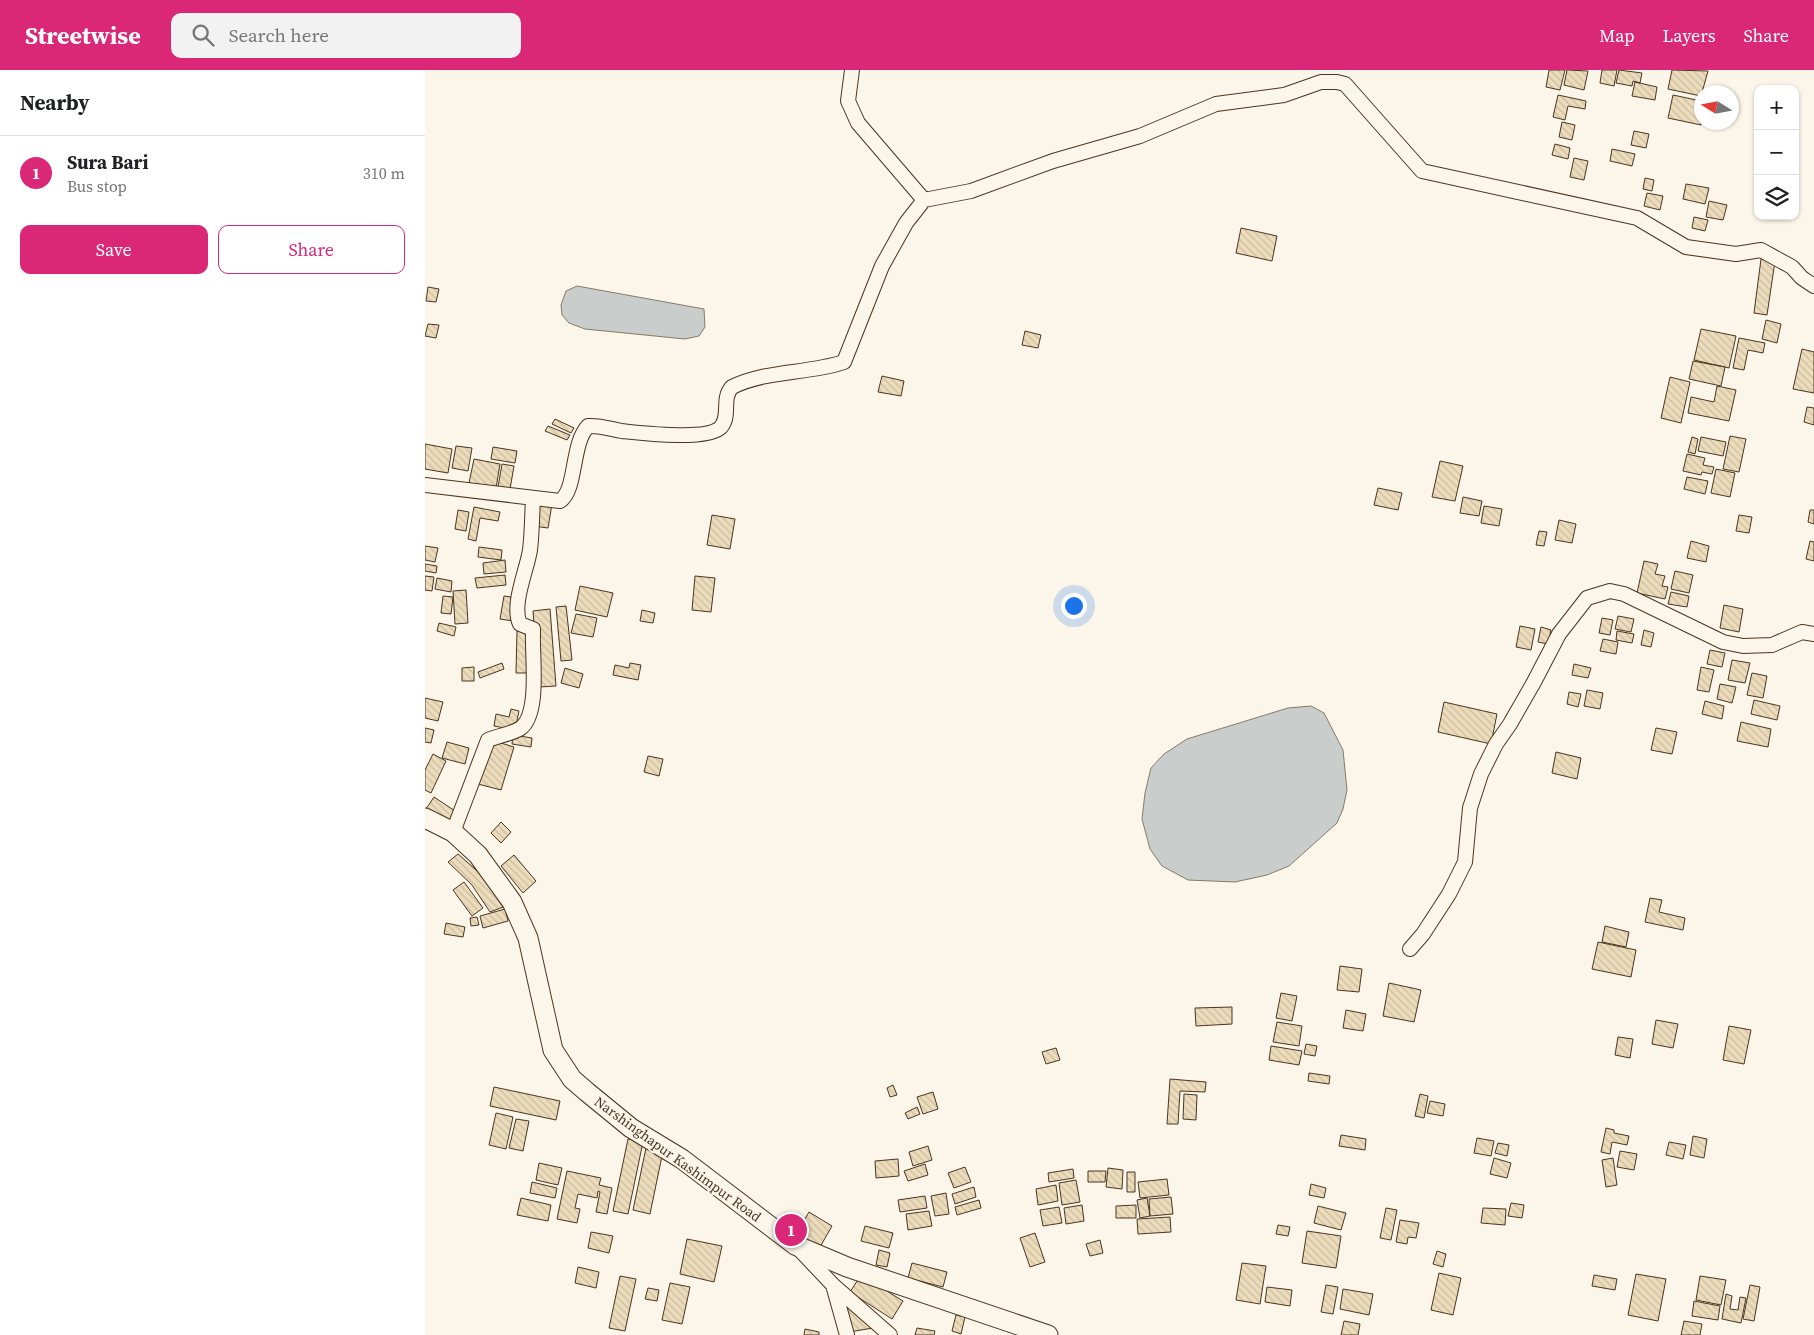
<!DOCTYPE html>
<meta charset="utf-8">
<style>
body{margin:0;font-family:"Source Serif 4",serif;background:#f2f2f2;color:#202124}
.controls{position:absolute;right:15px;top:15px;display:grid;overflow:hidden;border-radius:10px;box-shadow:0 1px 4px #0004}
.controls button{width:45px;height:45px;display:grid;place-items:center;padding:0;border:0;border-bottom:1px solid #e0e0e0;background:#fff;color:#202124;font:25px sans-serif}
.compass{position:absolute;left:1269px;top:15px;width:45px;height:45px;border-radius:50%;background:#fff;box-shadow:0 1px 4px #0004;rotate:281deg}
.you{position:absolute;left:648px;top:535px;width:18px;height:18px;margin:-12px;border:4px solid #fff;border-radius:50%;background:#1a73e8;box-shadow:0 0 0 8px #1a73e833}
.badge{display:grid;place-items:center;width:32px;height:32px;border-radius:50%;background:#db2777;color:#fff;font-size:16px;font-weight:700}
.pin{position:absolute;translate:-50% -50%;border:2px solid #fff;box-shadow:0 1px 5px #0006}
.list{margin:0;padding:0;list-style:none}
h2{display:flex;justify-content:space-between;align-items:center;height:65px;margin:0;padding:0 20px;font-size:21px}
h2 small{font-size:16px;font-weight:400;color:#757577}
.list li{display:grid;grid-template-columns:32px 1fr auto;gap:15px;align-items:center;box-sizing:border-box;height:75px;padding:0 20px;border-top:1px solid #e0e0e0}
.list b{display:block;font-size:19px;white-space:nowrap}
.list p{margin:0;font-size:16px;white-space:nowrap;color:#757577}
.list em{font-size:16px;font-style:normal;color:#757577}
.actions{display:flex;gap:10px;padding:15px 20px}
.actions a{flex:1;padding:11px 0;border:1px solid #db2777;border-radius:10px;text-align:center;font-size:18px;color:#db2777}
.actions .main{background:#db2777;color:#fff}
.icon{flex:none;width:28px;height:28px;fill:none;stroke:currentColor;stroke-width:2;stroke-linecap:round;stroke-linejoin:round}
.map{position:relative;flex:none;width:1389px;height:1265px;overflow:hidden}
header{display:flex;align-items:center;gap:30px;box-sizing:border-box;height:70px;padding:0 25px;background:#db2777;color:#fff}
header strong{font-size:24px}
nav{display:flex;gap:28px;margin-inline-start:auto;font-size:18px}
.search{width:350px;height:45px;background:#f2f2f2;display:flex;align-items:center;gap:12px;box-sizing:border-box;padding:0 18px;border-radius:10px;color:#757577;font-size:19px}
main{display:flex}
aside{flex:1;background:#fff}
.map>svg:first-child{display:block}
.water{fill:#c9cecd;stroke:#887966}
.building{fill:url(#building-back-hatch);stroke:#4a3520}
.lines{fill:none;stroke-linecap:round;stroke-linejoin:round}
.street-casing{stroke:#4a3520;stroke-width:16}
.secondary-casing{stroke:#4a3520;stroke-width:21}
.street{stroke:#fbf6e9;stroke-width:14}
.secondary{stroke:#fbf6e9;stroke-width:19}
.labels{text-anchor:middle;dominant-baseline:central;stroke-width:4;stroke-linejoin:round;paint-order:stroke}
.street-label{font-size:14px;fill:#4a3520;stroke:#fbf6e9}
</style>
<header>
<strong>Streetwise</strong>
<div class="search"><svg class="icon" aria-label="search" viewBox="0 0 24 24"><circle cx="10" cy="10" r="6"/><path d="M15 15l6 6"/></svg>Search here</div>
<nav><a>Map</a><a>Layers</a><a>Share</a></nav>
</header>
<main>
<aside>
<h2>Nearby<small></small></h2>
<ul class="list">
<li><span class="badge">1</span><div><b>Sura Bari</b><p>Bus stop</p></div><em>310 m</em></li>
</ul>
<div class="actions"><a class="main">Save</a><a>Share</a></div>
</aside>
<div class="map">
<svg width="1389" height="1265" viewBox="0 0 1389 1265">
<defs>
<pattern id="building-back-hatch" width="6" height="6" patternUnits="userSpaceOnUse" patternTransform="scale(1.25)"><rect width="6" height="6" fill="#ecdcbc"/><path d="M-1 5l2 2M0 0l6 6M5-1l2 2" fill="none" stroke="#ccbda1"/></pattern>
</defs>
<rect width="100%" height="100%" fill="#fbf6e9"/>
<!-- water -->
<path class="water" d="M 152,216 L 279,239 L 280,257 L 274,266 L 260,269 L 160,259 L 144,253 L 137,245 L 136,235 L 141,221 Z
M 886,636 L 899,643 L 918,680 L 922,720 L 918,739 L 912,753 L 864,796 L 842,805 L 810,812 L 763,810 L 737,796 L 725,779 L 717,749 L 720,723 L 726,698 L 739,684 L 762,669 L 863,638 Z"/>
<!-- building -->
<path class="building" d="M 1124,0 L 1140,0 L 1135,20 L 1121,17 Z
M 1142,0 L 1163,1 L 1159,20 L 1139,15 Z
M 1177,0 L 1192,0 L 1189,16 L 1175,13 Z
M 1194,0 L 1217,3 L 1215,13 L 1208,11 L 1207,16 L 1191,13 Z
M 1247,0 L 1283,1 L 1276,26 L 1243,19 Z
M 1210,12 L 1232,17 L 1230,30 L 1207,26 Z
M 1133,25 L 1161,31 L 1160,39 L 1143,36 L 1140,50 L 1128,47 Z
M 1248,25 L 1276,31 L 1276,55 L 1243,48 Z
M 1137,52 L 1150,55 L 1147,70 L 1134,67 Z
M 1209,61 L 1224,64 L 1221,78 L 1206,75 Z
M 1130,74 L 1145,78 L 1143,89 L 1127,85 Z
M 1187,79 L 1210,84 L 1207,96 L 1185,91 Z
M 1149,88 L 1163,91 L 1159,110 L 1145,107 Z
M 1220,108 L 1229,110 L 1227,121 L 1218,119 Z
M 1261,114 L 1284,118 L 1280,134 L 1258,129 Z
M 1222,123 L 1238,126 L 1235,140 L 1219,136 Z
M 1284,131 L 1302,135 L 1298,150 L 1281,147 Z
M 1269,147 L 1283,150 L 1280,161 L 1267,158 Z
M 816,158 L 852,166 L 847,191 L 811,183 Z
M 1336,189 L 1350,191 L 1342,245 L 1329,243 Z
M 3,217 L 14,219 L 11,232 L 1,231 Z
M 1341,250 L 1356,254 L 1352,273 L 1337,269 Z
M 3,254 L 14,255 L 11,268 L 0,266 Z
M 1276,259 L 1311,266 L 1304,298 L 1269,290 Z
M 600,261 L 616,265 L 613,278 L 597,275 Z
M 1314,268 L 1340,273 L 1338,283 L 1323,280 L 1319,300 L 1308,298 Z
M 1377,279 L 1389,282 L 1389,323 L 1368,319 Z
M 1268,291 L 1300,297 L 1296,316 L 1264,309 Z
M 457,306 L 479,311 L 476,326 L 453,322 Z
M 1245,307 L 1265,312 L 1256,353 L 1236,348 Z
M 1292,316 L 1311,320 L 1304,351 L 1263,343 L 1266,327 L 1289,332 Z
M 1382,337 L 1389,338 L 1389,355 L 1379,352 Z
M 130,349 L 149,358 L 146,363 L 127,354 Z
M 123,356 L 145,365 L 142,370 L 120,361 Z
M 1305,366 L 1321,369 L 1314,402 L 1298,399 Z
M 1267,367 L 1273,369 L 1270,384 L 1263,382 Z
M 1276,367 L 1301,372 L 1298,386 L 1273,381 Z
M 0,374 L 27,379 L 23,403 L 0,399 Z
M 31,376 L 47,378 L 43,401 L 27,398 Z
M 68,377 L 92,381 L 90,393 L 66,389 Z
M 1262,384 L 1280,388 L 1278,395 L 1289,397 L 1287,404 L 1277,402 L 1276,405 L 1258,401 Z
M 49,389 L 75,394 L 71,418 L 44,413 Z
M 1015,391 L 1038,396 L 1030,431 L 1007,427 Z
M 77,394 L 89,396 L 85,419 L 73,417 Z
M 1291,399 L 1310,403 L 1305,427 L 1286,423 Z
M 1262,407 L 1283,411 L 1280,424 L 1259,419 Z
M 953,418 L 977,423 L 973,440 L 949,435 Z
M 1038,427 L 1057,431 L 1054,446 L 1035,443 Z
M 112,432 L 127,434 L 123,458 L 108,456 Z
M 1059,436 L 1077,439 L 1074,456 L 1056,453 Z
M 49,437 L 75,442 L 73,451 L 55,448 L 51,471 L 43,469 Z
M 33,440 L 44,442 L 41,461 L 30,459 Z
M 1385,440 L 1389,440 L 1389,454 L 1383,452 Z
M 287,445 L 310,449 L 305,479 L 282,475 Z
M 1314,445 L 1327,447 L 1324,463 L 1311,461 Z
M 1134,450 L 1151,454 L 1147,473 L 1130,470 Z
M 1114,461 L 1122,462 L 1119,476 L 1111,475 Z
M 1266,471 L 1284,476 L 1281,492 L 1262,488 Z
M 1385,471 L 1389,472 L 1389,491 L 1381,489 Z
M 0,476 L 13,478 L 10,492 L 0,490 Z
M 54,477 L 77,480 L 76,490 L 53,487 Z
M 80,490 L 81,502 L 59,504 L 58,493 Z
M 1219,491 L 1233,494 L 1230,504 L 1240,506 L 1237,516 L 1243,517 L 1240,529 L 1212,523 Z
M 0,494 L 12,496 L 11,503 L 0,501 Z
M 1250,501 L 1268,505 L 1264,523 L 1246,519 Z
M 80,505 L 81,515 L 52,518 L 50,508 Z
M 0,506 L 9,507 L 7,521 L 0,520 Z
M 270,506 L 290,508 L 286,542 L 267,540 Z
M 12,508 L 27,511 L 26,522 L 10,519 Z
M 155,516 L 188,523 L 182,547 L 150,540 Z
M 41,520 L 43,553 L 30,554 L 28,521 Z
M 1246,522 L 1264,526 L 1262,537 L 1243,534 Z
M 18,526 L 28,527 L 26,544 L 16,543 Z
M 79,526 L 92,528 L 88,551 L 75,549 Z
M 1299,535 L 1318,539 L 1314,562 L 1295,558 Z
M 141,536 L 147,590 L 136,591 L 131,537 Z
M 125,539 L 131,616 L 114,617 L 108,541 Z
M 217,540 L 230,543 L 228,553 L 215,551 Z
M 151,544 L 172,548 L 168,567 L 146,563 Z
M 1193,546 L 1209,549 L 1206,562 L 1190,559 Z
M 1177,548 L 1188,550 L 1185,565 L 1174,563 Z
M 14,553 L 31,557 L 29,566 L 12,561 Z
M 1095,556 L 1110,559 L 1106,580 L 1091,577 Z
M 1116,557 L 1126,560 L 1123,574 L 1113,572 Z
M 1219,560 L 1229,563 L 1226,577 L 1216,575 Z
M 92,561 L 105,561 L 105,603 L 91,603 Z
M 1192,561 L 1209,564 L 1207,573 L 1191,570 Z
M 1178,569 L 1193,572 L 1191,584 L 1175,581 Z
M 1285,580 L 1300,583 L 1297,597 L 1282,594 Z
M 1307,590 L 1325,593 L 1320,613 L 1303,610 Z
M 77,593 L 79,599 L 55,608 L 53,602 Z
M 205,593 L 216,595 L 213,610 L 188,605 L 190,595 L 204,598 Z
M 1149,594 L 1166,598 L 1163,608 L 1147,605 Z
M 49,597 L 49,611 L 37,611 L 37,598 Z
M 1276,597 L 1289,600 L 1284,622 L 1272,620 Z
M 140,598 L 158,604 L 154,618 L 136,613 Z
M 1327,603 L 1342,606 L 1338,628 L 1322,625 Z
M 1295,614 L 1311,617 L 1307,633 L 1292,629 Z
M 1162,620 L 1178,623 L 1175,639 L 1159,636 Z
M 1144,622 L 1156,624 L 1153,637 L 1142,634 Z
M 0,628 L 18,632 L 13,651 L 0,648 Z
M 1329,630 L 1355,636 L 1352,650 L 1326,644 Z
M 1280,631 L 1299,636 L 1297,649 L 1277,644 Z
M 1019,632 L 1072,644 L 1066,674 L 1013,662 Z
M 86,639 L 94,641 L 90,660 L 69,656 L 71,644 L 84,647 Z
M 1316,652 L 1346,659 L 1343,677 L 1312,671 Z
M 0,658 L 9,660 L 6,673 L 0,672 Z
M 1231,658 L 1252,662 L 1247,684 L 1226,680 Z
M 88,665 L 107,668 L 106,677 L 87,674 Z
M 66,670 L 89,677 L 76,720 L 53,714 Z
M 22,672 L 44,678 L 40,694 L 17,688 Z
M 1131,682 L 1156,688 L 1152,709 L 1127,703 Z
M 8,684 L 21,691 L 6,723 L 0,720 L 0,700 Z
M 223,686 L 238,689 L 234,706 L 219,702 Z
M 9,727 L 33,743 L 25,755 L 1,739 Z
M 76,752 L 86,762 L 76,773 L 66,763 Z
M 33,784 L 58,806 L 78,837 L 65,842 L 47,815 L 23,792 Z
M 89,785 L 111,811 L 98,823 L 76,796 Z
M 39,812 L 58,838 L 47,846 L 28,820 Z
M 1225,828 L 1237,830 L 1234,842 L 1260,848 L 1258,860 L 1220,852 Z
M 80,839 L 83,851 L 58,858 L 55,846 Z
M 52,847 L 54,855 L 46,856 L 45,848 Z
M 21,853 L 40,857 L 38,867 L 19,864 Z
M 1180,856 L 1204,862 L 1201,877 L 1177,872 Z
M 1173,872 L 1211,880 L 1206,907 L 1167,899 Z
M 915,896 L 937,899 L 934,922 L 912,920 Z
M 964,913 L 996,920 L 989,952 L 958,946 Z
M 856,923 L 872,926 L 867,951 L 851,948 Z
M 807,937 L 807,954 L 771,956 L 770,938 Z
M 921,940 L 941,944 L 938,961 L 918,958 Z
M 1231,950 L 1253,954 L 1248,978 L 1227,974 Z
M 852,952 L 877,956 L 874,976 L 848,972 Z
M 1304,956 L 1326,960 L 1319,994 L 1298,990 Z
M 1193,967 L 1208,969 L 1205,988 L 1190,985 Z
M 881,974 L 892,976 L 890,986 L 879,984 Z
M 846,976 L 877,981 L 874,995 L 844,990 Z
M 631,978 L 635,990 L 621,994 L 617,982 Z
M 884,1003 L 905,1006 L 904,1014 L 883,1011 Z
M 745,1009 L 781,1012 L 780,1022 L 755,1021 L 753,1054 L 742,1054 Z
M 468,1015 L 472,1025 L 465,1027 L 462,1018 Z
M 69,1017 L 135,1031 L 131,1050 L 65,1036 Z
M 508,1022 L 513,1039 L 498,1044 L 492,1027 Z
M 759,1024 L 772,1025 L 771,1050 L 758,1049 Z
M 995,1024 L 1003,1026 L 999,1048 L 990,1046 Z
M 1005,1031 L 1020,1034 L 1018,1046 L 1002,1043 Z
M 492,1037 L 495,1044 L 483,1049 L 480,1043 Z
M 71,1043 L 88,1047 L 81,1079 L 64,1075 Z
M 91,1049 L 104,1051 L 98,1081 L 84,1078 Z
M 1181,1058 L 1189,1060 L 1189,1063 L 1204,1066 L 1202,1075 L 1187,1072 L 1185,1084 L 1176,1082 Z
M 916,1065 L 941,1069 L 940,1080 L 914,1076 Z
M 1268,1066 L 1282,1069 L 1279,1088 L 1265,1085 Z
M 1052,1068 L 1069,1071 L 1066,1086 L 1049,1083 Z
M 203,1069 L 218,1072 L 203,1144 L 188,1141 Z
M 1244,1072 L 1261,1075 L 1258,1089 L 1241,1085 Z
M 1073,1073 L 1084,1075 L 1082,1086 L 1070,1083 Z
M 503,1076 L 507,1090 L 488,1096 L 484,1082 Z
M 221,1078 L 238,1081 L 225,1144 L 208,1140 Z
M 1195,1081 L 1212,1084 L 1209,1100 L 1192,1097 Z
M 1069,1088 L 1086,1093 L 1082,1108 L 1065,1104 Z
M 1188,1088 L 1192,1115 L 1181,1117 L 1177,1090 Z
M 473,1089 L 474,1106 L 451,1108 L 450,1091 Z
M 114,1093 L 137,1098 L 133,1115 L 111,1110 Z
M 500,1094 L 503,1105 L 483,1111 L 479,1101 Z
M 540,1097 L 546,1112 L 529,1118 L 523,1103 Z
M 683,1098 L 698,1100 L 697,1119 L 681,1117 Z
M 648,1099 L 649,1108 L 624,1112 L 623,1103 Z
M 142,1101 L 176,1108 L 174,1115 L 187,1118 L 182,1144 L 171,1142 L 175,1122 L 173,1121 L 172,1128 L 153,1124 L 150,1138 L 155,1139 L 152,1153 L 132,1149 Z
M 663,1101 L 681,1101 L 680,1112 L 663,1112 Z
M 702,1102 L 710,1102 L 710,1122 L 702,1122 Z
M 742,1109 L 744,1125 L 715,1128 L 713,1112 Z
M 651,1110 L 655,1132 L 637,1135 L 634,1113 Z
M 107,1112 L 132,1118 L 130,1128 L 105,1123 Z
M 886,1114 L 901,1118 L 899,1128 L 884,1125 Z
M 631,1115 L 633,1131 L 613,1135 L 611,1119 Z
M 549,1117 L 551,1127 L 530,1134 L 527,1124 Z
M 521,1123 L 524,1144 L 510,1146 L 506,1126 Z
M 500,1126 L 502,1138 L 475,1142 L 473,1130 Z
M 746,1127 L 748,1144 L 725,1146 L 724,1129 Z
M 96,1128 L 126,1135 L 123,1151 L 92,1145 Z
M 722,1128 L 725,1146 L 715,1148 L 712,1130 Z
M 554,1130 L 556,1138 L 532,1145 L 530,1137 Z
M 1086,1133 L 1099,1135 L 1097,1148 L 1083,1146 Z
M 657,1135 L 659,1151 L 641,1154 L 639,1138 Z
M 711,1135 L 711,1148 L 691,1148 L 691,1136 Z
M 893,1136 L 921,1143 L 916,1160 L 889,1153 Z
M 634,1137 L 637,1153 L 618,1156 L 615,1140 Z
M 961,1138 L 972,1140 L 966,1170 L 955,1168 Z
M 1058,1138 L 1081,1139 L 1080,1155 L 1056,1153 Z
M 504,1141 L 507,1156 L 483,1160 L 481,1144 Z
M 384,1142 L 407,1156 L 395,1177 L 371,1164 Z
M 745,1147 L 746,1162 L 713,1164 L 712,1149 Z
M 975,1150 L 994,1153 L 991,1168 L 983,1167 L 982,1174 L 971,1172 Z
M 853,1155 L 865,1157 L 863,1166 L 851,1164 Z
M 440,1156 L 468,1163 L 464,1178 L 436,1171 Z
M 882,1161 L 916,1166 L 911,1198 L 877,1193 Z
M 166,1162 L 188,1166 L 184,1183 L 163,1178 Z
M 610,1163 L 620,1192 L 605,1197 L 595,1168 Z
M 262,1169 L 297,1176 L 289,1212 L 255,1204 Z
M 675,1170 L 678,1183 L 665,1186 L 661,1174 Z
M 454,1180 L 465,1183 L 462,1197 L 451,1195 Z
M 1012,1181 L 1021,1184 L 1018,1197 L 1008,1194 Z
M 487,1193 L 522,1202 L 518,1217 L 483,1208 Z
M 817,1193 L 841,1196 L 835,1234 L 811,1230 Z
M 153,1197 L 174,1202 L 171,1218 L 150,1213 Z
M 1014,1203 L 1036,1208 L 1028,1245 L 1006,1240 Z
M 1211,1204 L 1241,1209 L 1233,1251 L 1203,1245 Z
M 436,1205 L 478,1231 L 467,1249 L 425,1222 Z
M 1169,1205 L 1192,1209 L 1190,1220 L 1167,1216 Z
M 195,1206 L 211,1209 L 200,1261 L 184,1258 Z
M 1275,1206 L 1301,1210 L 1296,1235 L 1271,1230 Z
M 245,1213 L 265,1217 L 257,1254 L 237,1250 Z
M 901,1215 L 913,1217 L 908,1244 L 896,1242 Z
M 1325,1215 L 1335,1217 L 1329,1251 L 1318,1249 Z
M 842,1217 L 867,1220 L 865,1236 L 840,1232 Z
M 223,1218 L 234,1220 L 232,1231 L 220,1229 Z
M 918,1219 L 948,1224 L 944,1245 L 915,1239 Z
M 1301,1224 L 1307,1226 L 1305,1239 L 1313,1240 L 1315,1227 L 1321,1228 L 1316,1253 L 1297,1249 Z
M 1269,1231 L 1295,1236 L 1293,1250 L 1267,1246 Z
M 421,1234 L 448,1258 L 424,1262 Z
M 531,1245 L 540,1247 L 536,1264 L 527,1261 Z
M 919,1251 L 935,1254 L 933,1265 L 916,1265 Z
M 1259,1251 L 1277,1254 L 1275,1265 L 1256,1265 Z
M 492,1258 L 510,1261 L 509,1265 L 490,1265 Z
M 380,1259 L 394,1262 L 394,1265 L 379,1265 Z"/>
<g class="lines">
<defs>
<path id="street" d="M 427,0 L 423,31 L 433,53 L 499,130
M 0,415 L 135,431 C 152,420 146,374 163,356 C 174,355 186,359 197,361 C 216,363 283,371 296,357 C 306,345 296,329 307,317 C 341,300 383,304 419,292 L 457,196 L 481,153 L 499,130 L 546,121 L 628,91 L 715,66 L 791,34 L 859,25 L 896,12 L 912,12 L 920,14 L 997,101 L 1212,148 L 1261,177 L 1311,184 L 1336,180 L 1367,197 L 1377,208 L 1389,216
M 28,762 L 63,670 C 72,666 87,664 96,658 C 115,643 107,586 108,564 L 108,559 L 95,554 C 86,535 102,500 105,480 C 107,464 107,446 108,429
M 985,879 L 998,864 L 1024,824 L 1040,792 L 1045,738 L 1056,704 L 1071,674 L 1085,654 L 1109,612 L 1134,564 L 1162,528 L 1185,521 L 1199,524 L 1298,572 L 1318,576 L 1347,575 L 1377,562 L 1389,564
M 373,1178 L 408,1215 L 465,1265
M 408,1215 L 422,1265"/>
<path id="secondary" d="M 0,748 L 28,762 L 53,785 L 87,832 L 103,868 L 128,980 L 147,1009 L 162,1022 L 206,1058 L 257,1089 L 370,1175 L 422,1197 L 623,1265"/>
</defs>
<!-- street casing -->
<use href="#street" class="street-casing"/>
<!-- secondary casing -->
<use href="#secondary" class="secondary-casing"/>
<!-- street -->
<use href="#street" class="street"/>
<!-- secondary -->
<use href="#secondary" class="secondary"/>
</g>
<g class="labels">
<!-- street labels -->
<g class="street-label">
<text transform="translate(253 1089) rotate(36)">Narshinghapur Kashimpur Road</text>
</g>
</g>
</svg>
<div class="controls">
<button>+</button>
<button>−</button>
<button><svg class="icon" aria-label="layers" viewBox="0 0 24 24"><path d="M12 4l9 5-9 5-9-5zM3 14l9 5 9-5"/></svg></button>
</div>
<svg class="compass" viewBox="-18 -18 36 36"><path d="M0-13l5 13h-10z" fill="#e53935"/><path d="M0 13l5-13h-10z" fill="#757577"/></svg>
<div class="you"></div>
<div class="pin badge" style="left:366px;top:1160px">1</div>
</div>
</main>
